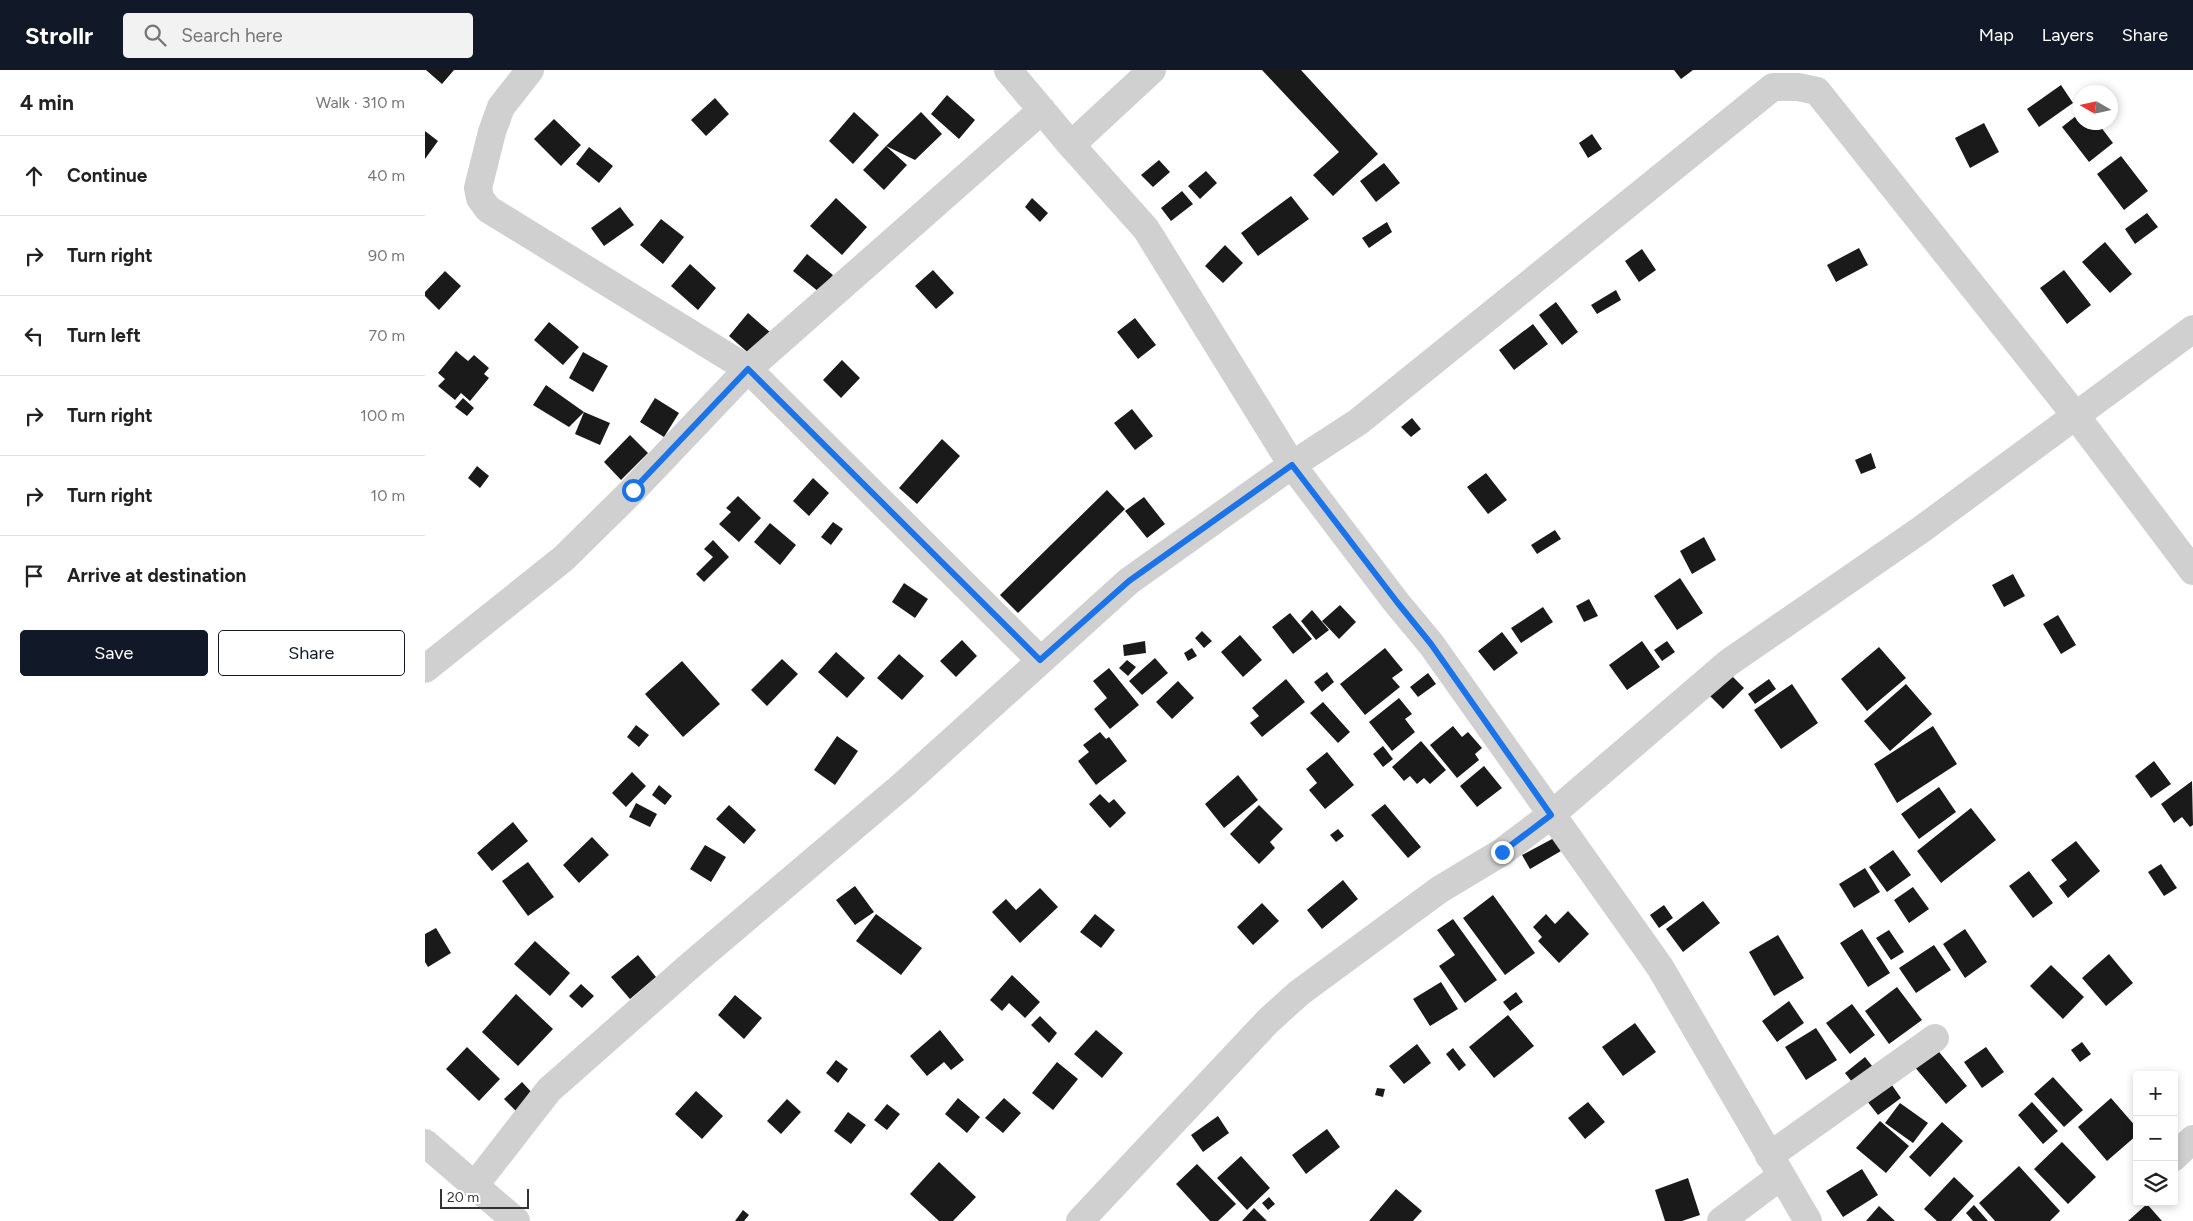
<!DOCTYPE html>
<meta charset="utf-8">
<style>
body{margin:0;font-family:Figtree,sans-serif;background:#f2f2f2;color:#222}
.controls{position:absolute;right:15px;bottom:15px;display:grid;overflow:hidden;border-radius:5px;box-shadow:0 2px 8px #0003}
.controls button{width:45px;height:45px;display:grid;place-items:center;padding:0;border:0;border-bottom:1px solid #e0e0e0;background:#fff;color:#222;font:25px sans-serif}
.compass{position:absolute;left:1648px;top:15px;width:45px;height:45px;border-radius:50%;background:#fff;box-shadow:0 2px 8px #0003;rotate:279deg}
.scale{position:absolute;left:15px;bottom:12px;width:89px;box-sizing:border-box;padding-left:5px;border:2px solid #333;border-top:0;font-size:14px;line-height:18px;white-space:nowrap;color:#333;-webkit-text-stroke:4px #fff;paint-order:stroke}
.stop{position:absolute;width:15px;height:15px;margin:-11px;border:4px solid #1a73e8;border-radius:50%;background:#fff}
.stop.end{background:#1a73e8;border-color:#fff;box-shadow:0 1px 5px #0008}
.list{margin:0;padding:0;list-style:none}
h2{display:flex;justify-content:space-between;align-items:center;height:65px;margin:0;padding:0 20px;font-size:21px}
h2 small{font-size:16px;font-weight:400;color:#767676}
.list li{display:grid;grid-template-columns:32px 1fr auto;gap:15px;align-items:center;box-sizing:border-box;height:80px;padding:0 20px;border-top:1px solid #e0e0e0}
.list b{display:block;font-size:19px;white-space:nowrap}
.list em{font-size:16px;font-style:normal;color:#767676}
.actions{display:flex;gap:10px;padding:15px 20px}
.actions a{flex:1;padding:11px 0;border:1px solid #111827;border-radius:5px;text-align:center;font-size:18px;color:#111827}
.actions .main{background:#111827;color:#fff}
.icon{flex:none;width:28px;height:28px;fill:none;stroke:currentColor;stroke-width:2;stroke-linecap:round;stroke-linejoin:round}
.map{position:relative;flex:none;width:1768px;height:1151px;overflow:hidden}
header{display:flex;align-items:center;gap:30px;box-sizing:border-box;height:70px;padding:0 25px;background:#111827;color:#fff}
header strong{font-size:24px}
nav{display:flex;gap:28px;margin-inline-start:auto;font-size:18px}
.search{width:350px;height:45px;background:#f2f2f2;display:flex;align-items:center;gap:12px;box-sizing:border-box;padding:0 18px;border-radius:5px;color:#767676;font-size:19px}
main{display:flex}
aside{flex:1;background:#fff}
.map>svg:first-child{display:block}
.building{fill:#1a1a1a}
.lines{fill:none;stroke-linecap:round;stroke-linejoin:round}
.minor{stroke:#d0d0d0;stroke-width:28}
.route{stroke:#1a73e8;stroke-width:6}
</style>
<header>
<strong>Strollr</strong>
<div class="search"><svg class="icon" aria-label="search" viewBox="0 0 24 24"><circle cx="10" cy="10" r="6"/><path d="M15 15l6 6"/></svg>Search here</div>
<nav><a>Map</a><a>Layers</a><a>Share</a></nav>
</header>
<main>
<aside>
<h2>4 min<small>Walk · 310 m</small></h2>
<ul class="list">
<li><svg class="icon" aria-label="ahead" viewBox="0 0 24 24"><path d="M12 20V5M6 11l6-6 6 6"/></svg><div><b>Continue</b></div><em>40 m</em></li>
<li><svg class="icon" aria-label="right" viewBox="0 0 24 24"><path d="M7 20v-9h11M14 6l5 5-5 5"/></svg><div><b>Turn right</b></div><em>90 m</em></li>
<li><svg class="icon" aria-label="left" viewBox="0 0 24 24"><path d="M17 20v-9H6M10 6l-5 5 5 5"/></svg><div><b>Turn left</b></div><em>70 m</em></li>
<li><svg class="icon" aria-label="right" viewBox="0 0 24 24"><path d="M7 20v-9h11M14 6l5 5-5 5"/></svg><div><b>Turn right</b></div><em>100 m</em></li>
<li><svg class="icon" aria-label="right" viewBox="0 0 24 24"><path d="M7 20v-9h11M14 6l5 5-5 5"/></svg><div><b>Turn right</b></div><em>10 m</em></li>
<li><svg class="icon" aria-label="arrive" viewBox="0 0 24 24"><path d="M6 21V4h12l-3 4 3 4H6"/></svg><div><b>Arrive at destination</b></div></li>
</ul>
<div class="actions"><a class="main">Save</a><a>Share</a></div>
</aside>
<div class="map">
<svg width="1768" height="1151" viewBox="0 0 1768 1151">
<rect width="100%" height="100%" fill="#fff"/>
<!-- building -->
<path class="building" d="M 1,0 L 29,0 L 17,14 Z
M 837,0 L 876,0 L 953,84 L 908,126 L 888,105 L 914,82 Z
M 1249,0 L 1268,0 L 1256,9 Z
M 1636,15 L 1648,33 L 1614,57 L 1602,39 Z
M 522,25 L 550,50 L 534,69 L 506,44 Z
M 290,28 L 304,44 L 281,66 L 266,50 Z
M 429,42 L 454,65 L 428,94 L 404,71 Z
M 496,42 L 517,64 L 490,90 L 461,76 L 482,95 L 459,120 L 438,100 L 461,76 Z
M 1656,42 L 1656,52 L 1672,52 L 1688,73 L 1664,92 L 1637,57 Z
M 129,49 L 156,75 L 136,96 L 109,69 Z
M 1559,53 L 1574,82 L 1545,98 L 1530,68 Z
M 0,61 L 13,71 L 0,89 Z
M 1167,64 L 1177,79 L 1163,88 L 1154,73 Z
M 164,77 L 188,96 L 174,113 L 151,94 Z
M 1696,86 L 1723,121 L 1699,140 L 1672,104 Z
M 734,90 L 745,102 L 728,117 L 716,105 Z
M 959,93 L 975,113 L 951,132 L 935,111 Z
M 781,101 L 792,113 L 775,129 L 763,116 Z
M 757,121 L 768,134 L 746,151 L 736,138 Z
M 866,126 L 884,149 L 833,186 L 816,163 Z
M 411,128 L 442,157 L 417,185 L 385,156 Z
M 607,128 L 623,143 L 615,152 L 600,137 Z
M 195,137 L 209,155 L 179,176 L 166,158 Z
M 1722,143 L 1733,157 L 1710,174 L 1700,159 Z
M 236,149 L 259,167 L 238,194 L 215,175 Z
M 962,152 L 967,162 L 944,178 L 937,168 Z
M 1680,172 L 1707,204 L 1685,223 L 1657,192 Z
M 800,175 L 818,193 L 798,213 L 780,196 Z
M 1434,178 L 1443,195 L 1411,212 L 1402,195 Z
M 1217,179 L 1231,200 L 1214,212 L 1200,191 Z
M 382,184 L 408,205 L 394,222 L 368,201 Z
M 265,194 L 291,218 L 273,240 L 246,216 Z
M 508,200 L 529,223 L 511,239 L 490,216 Z
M 1639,200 L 1666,235 L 1642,254 L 1615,218 Z
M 20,201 L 36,216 L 14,240 L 0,226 L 0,222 Z
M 1191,220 L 1196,230 L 1172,244 L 1166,235 Z
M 1131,232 L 1153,262 L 1137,275 L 1114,245 Z
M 323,243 L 346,263 L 327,286 L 304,266 Z
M 710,248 L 731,275 L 713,289 L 692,262 Z
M 124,252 L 154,277 L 138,295 L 109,270 Z
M 1108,254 L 1123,274 L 1089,300 L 1074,280 Z
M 31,281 L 43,291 L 49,285 L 64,298 L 59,304 L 64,308 L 45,331 L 36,323 L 30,330 L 13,316 L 20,309 L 13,303 Z
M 158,282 L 183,296 L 168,322 L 144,308 Z
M 417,290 L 435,308 L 416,328 L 398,310 Z
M 121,315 L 159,342 L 185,353 L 175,375 L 150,364 L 159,342 L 144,357 L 108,335 Z
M 38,328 L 49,338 L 42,346 L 30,337 Z
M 230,328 L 254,343 L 239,367 L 215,352 Z
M 707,339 L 728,366 L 710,380 L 689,353 Z
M 987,348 L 996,359 L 986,367 L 976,357 Z
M 205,365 L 223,383 L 196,410 L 179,392 Z
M 517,369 L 535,386 L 492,434 L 474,418 Z
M 1446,383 L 1451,398 L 1436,404 L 1430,390 Z
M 52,396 L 64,406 L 55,418 L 43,408 Z
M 1061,403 L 1082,430 L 1063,444 L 1042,417 Z
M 388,408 L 404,423 L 384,446 L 368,431 Z
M 682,420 L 700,439 L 593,543 L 575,525 Z
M 313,426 L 336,448 L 314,472 L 294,454 L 306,442 L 301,438 Z
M 719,427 L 740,454 L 722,468 L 700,441 Z
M 408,452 L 418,459 L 406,475 L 396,467 Z
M 345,453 L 371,475 L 355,495 L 329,472 Z
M 1130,460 L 1136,469 L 1112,484 L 1106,475 Z
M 1279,467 L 1291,490 L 1267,504 L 1255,481 Z
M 288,470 L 304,487 L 279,512 L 271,504 L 288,487 L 279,479 Z
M 1588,504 L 1600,526 L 1579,537 L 1567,515 Z
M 1255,508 L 1278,543 L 1252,560 L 1229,526 Z
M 479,513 L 503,529 L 490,548 L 467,532 Z
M 1164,529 L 1173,546 L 1159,552 L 1151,536 Z
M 915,535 L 931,552 L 914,569 L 897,551 Z
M 1118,537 L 1128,552 L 1096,573 L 1086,558 Z
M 887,540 L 904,560 L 891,570 L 876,551 Z
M 865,543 L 887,569 L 868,584 L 847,557 Z
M 1633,545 L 1651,575 L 1636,584 L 1618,554 Z
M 777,561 L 787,571 L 779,578 L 770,568 Z
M 1077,562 L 1093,583 L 1069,601 L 1053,581 Z
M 815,565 L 837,590 L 818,607 L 796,582 Z
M 537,570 L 552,586 L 531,607 L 515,591 Z
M 720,571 L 721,583 L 699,586 L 698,575 Z
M 1217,571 L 1235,597 L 1202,620 L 1184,595 Z
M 1242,571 L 1250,582 L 1237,591 L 1229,580 Z
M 1454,577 L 1481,608 L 1442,641 L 1416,609 Z
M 767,578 L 772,586 L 763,591 L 759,583 Z
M 960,578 L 978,600 L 967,608 L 975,617 L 940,645 L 915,614 Z
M 411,582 L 440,608 L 422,628 L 393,602 Z
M 474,584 L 499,606 L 477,630 L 452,608 Z
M 730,588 L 743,603 L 717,625 L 704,611 Z
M 357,589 L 373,604 L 342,636 L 326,620 Z
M 702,590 L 711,597 L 703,606 L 694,598 Z
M 257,591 L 295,634 L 258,667 L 220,624 Z
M 684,598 L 714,635 L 685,659 L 669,639 L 682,628 L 668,611 Z
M 902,602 L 909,612 L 897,622 L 889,612 Z
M 1303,602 L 1319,618 L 1298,639 L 1282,623 Z
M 1003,603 L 1011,614 L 993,627 L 985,617 Z
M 861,609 L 880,632 L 837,667 L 825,653 L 834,646 L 827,638 Z
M 1344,609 L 1351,619 L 1330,634 L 1323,624 Z
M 753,611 L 769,628 L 747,649 L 731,632 Z
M 1367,614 L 1393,653 L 1356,679 L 1329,640 Z
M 1481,614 L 1507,644 L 1465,681 L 1439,651 Z
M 974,628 L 987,644 L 980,649 L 990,662 L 967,681 L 944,652 Z
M 898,632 L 925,662 L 913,673 L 885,643 Z
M 211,655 L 224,665 L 214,677 L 202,667 Z
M 1028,656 L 1037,667 L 1043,662 L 1057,678 L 1050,684 L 1054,690 L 1032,708 L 1005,675 Z
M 1508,656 L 1532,694 L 1472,733 L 1449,694 Z
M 675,662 L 681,669 L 684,667 L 702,691 L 671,715 L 653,691 L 664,682 L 658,675 Z
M 412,666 L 433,681 L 410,715 L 389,700 Z
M 996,671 L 1021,700 L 1005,714 L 999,708 L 992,714 L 985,706 L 979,711 L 967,697 Z
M 958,676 L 968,689 L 958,697 L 948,684 Z
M 902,682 L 929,715 L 900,739 L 884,720 L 892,713 L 881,699 Z
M 1729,691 L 1746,714 L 1726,728 L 1710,706 Z
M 1059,696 L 1077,718 L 1052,737 L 1035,716 Z
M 207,702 L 221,716 L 201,737 L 187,723 Z
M 813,705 L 833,730 L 799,758 L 780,734 Z
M 1767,711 L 1768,755 L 1765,757 L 1757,747 L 1749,753 L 1736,734 Z
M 234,715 L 247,726 L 240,735 L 227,725 Z
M 1514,717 L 1531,742 L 1494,769 L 1476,744 Z
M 675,724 L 684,733 L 689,729 L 701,743 L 685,758 L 664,734 Z
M 211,733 L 232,744 L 225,757 L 204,747 Z
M 960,734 L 996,777 L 983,788 L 946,745 Z
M 304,735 L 331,760 L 319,774 L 291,749 Z
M 834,735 L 858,759 L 845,772 L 850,778 L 834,794 L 805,764 Z
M 1546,738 L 1571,770 L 1516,813 L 1492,781 Z
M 88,752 L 103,771 L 67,801 L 52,783 Z
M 913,759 L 919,766 L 911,772 L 905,765 Z
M 167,767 L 184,785 L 154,813 L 138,795 Z
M 1129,768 L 1136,781 L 1105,799 L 1097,785 Z
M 1651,771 L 1675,801 L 1643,828 L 1634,816 L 1642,810 L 1626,790 Z
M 280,775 L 301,787 L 286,812 L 265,799 Z
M 1468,780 L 1486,805 L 1462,822 L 1444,797 Z
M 103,792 L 129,827 L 103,846 L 77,811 Z
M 1736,794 L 1752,818 L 1739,826 L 1723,802 Z
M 1440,798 L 1455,822 L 1429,838 L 1414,814 Z
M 1604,801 L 1628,833 L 1608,848 L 1584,816 Z
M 918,810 L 933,829 L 897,859 L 882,840 Z
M 430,816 L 449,842 L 430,855 L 411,830 Z
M 1488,817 L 1504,839 L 1484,853 L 1469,830 Z
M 615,818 L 633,837 L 595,873 L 567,842 L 581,829 L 591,840 Z
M 1068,825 L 1110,883 L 1080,905 L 1038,848 Z
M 1278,831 L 1295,853 L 1258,882 L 1241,859 Z
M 837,833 L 854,851 L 828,875 L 812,857 Z
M 1239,835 L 1248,848 L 1234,858 L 1225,845 Z
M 1143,841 L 1164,864 L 1134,893 L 1113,871 L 1117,867 L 1108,857 L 1121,844 L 1130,854 Z
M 451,844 L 497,878 L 476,905 L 431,871 Z
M 670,844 L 690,860 L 676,878 L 655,862 Z
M 1028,849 L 1072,910 L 1040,933 L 1014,896 L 1030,885 L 1012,860 Z
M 11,858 L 26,883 L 3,897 L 0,892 L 0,864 Z
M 1437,859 L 1465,903 L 1443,917 L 1415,873 Z
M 1540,859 L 1562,892 L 1540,908 L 1518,874 Z
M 1464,860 L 1479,882 L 1466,890 L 1451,868 Z
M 1353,865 L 1379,908 L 1349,926 L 1324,882 Z
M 110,871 L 145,903 L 125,926 L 89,894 Z
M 1509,875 L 1526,900 L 1491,923 L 1474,898 Z
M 1684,884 L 1708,913 L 1681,936 L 1657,908 Z
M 213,885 L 231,907 L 205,929 L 186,907 Z
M 1626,895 L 1659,927 L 1638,949 L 1605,916 Z
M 587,905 L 615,932 L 600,948 L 584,933 L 577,941 L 565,930 Z
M 1016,912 L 1033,939 L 1005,956 L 988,929 Z
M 156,914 L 169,926 L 157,938 L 144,926 Z
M 1472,917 L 1497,950 L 1464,974 L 1440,941 Z
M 1091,922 L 1098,932 L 1085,941 L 1078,932 Z
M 91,924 L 128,959 L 93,996 L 57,962 Z
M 310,925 L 337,948 L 319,969 L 293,945 Z
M 1364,931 L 1379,953 L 1352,972 L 1337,951 Z
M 1427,934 L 1450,965 L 1425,984 L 1401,953 Z
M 1083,945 L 1109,976 L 1069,1008 L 1044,977 Z
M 615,946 L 632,963 L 624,973 L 606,955 Z
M 1210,953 L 1231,982 L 1198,1006 L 1177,977 Z
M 1391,958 L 1412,990 L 1381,1010 L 1360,977 Z
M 515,960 L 539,990 L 526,1000 L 519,992 L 502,1006 L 485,986 Z
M 671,960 L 698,983 L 677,1008 L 649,984 Z
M 1657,972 L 1666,984 L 1655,992 L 1646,980 Z
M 992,974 L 1006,993 L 979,1014 L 964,996 Z
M 42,977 L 75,1009 L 54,1031 L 21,999 Z
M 1510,977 L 1542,1016 L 1521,1034 L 1488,995 Z
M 1561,977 L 1579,1002 L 1557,1018 L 1539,992 Z
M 1028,978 L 1041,995 L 1034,1001 L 1021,984 Z
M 1440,987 L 1451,1001 L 1431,1017 L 1420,1003 Z
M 411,990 L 423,999 L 413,1013 L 401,1003 Z
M 632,992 L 653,1009 L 628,1040 L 607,1023 Z
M 1628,1007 L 1658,1040 L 1639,1057 L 1609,1024 Z
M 1462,1008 L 1476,1028 L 1453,1045 L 1438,1026 Z
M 97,1012 L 110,1026 L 92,1042 L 79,1029 Z
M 952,1018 L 960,1019 L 958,1027 L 950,1025 Z
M 271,1021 L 298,1046 L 277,1069 L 250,1044 Z
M 533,1028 L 555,1047 L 542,1063 L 520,1044 Z
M 579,1028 L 596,1043 L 578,1063 L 560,1048 Z
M 1686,1028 L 1712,1058 L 1712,1065 L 1682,1091 L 1653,1057 Z
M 362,1029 L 376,1042 L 356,1064 L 342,1051 Z
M 1163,1032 L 1180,1052 L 1160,1069 L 1143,1048 Z
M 1607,1032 L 1633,1061 L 1618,1074 L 1593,1045 Z
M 1475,1033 L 1503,1053 L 1488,1073 L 1460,1053 Z
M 462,1034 L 475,1044 L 462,1060 L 449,1050 Z
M 423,1042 L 441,1055 L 426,1074 L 409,1061 Z
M 793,1046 L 804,1063 L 778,1082 L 766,1065 Z
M 1455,1051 L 1484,1076 L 1461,1103 L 1431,1078 Z
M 1517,1052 L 1538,1071 L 1505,1107 L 1484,1087 Z
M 902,1059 L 915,1077 L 881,1104 L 867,1085 Z
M 1637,1072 L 1671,1107 L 1643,1134 L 1609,1099 Z
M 816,1086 L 845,1118 L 822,1140 L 792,1108 Z
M 514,1092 L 551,1127 L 528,1151 L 514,1151 L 485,1124 Z
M 772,1094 L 811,1134 L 793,1151 L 785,1151 L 751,1114 Z
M 1594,1096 L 1635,1141 L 1625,1151 L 1570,1151 L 1554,1133 Z
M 1437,1099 L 1453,1125 L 1418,1147 L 1401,1121 Z
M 1529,1107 L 1549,1126 L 1526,1151 L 1512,1151 L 1499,1139 Z
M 1263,1108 L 1275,1145 L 1257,1151 L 1240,1151 L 1230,1120 Z
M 971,1119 L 997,1141 L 988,1151 L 944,1151 Z
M 844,1127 L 850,1134 L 843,1140 L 837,1133 Z
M 1722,1134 L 1737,1151 L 1703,1151 Z
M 1549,1135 L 1563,1151 L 1548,1151 L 1541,1143 Z
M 1454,1136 L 1470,1151 L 1441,1151 Z
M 829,1138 L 842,1151 L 817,1151 Z
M 318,1140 L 324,1145 L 319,1151 L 310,1151 Z"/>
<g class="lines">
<!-- minor -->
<path class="minor" d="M 105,0 L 76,37 L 67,62 L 53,118 L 55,128 L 63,139 L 323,299 L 615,590
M 583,0 L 646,75 L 721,159 L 867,395 L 971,532 L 1006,574 L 1235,897 L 1383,1151
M 646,75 L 727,0
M 0,599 L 139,488 L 208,420 L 323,299 L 617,40
M 0,1073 L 91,1151
M 1344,1086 L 1510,968
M 1749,1087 L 1768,1069
M 50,1115 L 124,1020 L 267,894 L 477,716 L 704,511 L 867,395 L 933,352 L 1348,17 L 1373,17 L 1392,21 L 1651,346 L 1768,501
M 655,1151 L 843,951 L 874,923 L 1014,820 L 1077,782 L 1126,745 L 1303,593 L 1497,459 L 1768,259
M 1296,1151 L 1356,1106"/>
</g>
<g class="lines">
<!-- route -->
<path class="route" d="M 208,420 L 323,299 L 615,590 L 704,511 L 867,395 L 972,532 L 1006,574 L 1126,745 L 1077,782"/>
</g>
</svg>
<div class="controls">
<button>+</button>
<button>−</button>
<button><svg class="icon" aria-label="layers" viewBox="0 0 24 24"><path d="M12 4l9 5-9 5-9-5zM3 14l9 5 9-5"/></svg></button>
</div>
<svg class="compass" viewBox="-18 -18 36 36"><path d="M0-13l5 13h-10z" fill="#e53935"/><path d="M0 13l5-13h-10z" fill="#767676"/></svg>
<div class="scale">20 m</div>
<div class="stop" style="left:208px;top:420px"></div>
<div class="stop end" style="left:1077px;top:782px"></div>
</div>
</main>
